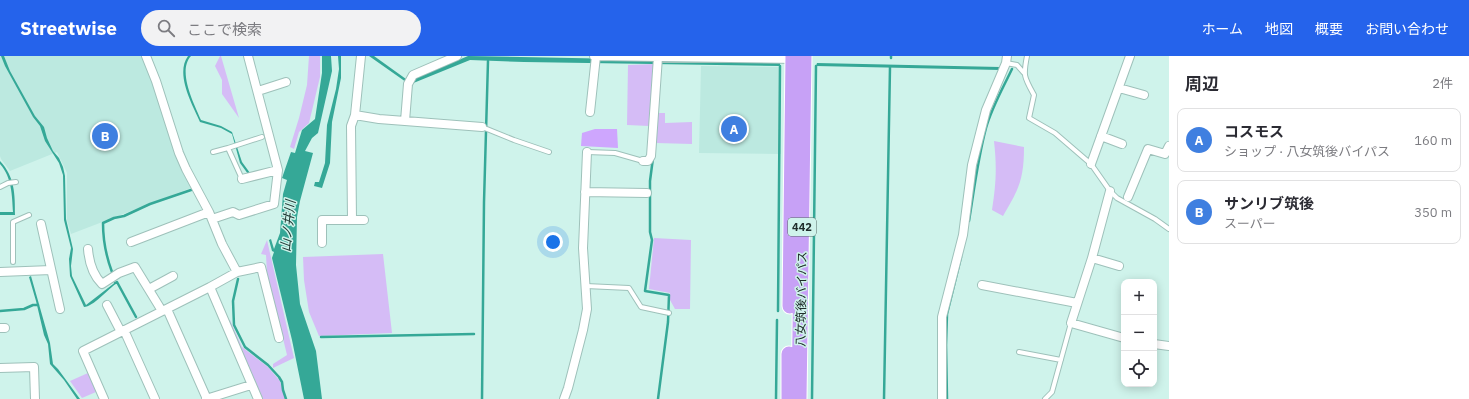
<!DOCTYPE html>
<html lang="ja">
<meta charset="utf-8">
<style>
body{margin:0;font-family:"IBM Plex Sans","Noto Sans JP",sans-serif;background:#f2f2f3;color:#2b2b33}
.controls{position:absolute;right:12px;bottom:12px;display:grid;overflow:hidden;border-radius:8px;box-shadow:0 2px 10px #0003}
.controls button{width:36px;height:36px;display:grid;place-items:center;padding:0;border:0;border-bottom:1px solid #e1e1e2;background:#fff;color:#2b2b33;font:20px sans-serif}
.you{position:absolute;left:553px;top:186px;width:14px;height:14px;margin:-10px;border:3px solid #fff;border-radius:50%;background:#1a73e8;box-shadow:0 0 0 6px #1a73e833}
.badge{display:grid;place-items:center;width:26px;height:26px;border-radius:50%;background:#2563eb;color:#fff;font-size:13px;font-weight:700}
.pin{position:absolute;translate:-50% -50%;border:2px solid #fff;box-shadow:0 1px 4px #0006}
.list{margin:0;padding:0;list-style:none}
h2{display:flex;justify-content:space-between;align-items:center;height:52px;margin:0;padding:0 16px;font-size:17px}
h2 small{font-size:13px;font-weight:400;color:#7c7c81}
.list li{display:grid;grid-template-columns:26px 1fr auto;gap:12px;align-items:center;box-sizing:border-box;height:64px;margin:0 8px 8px;padding:0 8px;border:1px solid #e1e1e2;border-radius:8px}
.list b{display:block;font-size:15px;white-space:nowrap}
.list p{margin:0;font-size:13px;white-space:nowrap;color:#7c7c81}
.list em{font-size:13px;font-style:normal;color:#7c7c81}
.icon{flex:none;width:22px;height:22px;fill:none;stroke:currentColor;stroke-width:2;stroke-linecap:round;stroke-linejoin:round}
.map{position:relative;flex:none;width:1169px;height:343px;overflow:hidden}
header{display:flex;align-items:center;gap:24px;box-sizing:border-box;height:56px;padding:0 20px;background:#2563eb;color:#fff}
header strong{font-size:19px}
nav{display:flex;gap:22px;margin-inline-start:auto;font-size:14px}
.search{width:280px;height:36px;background:#f2f2f3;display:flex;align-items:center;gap:10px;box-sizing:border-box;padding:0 14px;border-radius:22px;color:#7c7c81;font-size:15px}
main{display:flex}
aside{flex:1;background:#fff}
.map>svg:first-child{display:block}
.built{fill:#bce9e0}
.green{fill:#d5bcf6}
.forest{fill:#cea6fe}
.water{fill:#35a897}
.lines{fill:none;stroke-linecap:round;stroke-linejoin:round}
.stream{stroke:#35a897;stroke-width:2.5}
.lane-casing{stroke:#9ec1ba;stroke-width:6}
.street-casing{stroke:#9ec1ba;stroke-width:10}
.highway-casing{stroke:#fff;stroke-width:17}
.lane{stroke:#fff;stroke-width:4}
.street{stroke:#fff;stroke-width:8}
.highway{stroke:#c7a1f6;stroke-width:15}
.labels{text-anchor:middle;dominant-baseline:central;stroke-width:3;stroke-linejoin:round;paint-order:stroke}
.shield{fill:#cff3eb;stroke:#546865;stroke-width:1}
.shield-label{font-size:11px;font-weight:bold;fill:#202d2b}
.street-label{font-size:12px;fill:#202d2b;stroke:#cff3eb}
.water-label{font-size:13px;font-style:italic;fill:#213a35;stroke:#cff3eb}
</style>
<header>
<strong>Streetwise</strong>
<div class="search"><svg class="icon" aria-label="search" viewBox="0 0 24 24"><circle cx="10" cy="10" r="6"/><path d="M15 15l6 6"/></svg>ここで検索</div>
<nav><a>ホーム</a><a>地図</a><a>概要</a><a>お問い合わせ</a></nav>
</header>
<main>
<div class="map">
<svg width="1169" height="343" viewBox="0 0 1169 343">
<rect width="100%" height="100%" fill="#cff3eb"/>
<!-- built -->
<path class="built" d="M 0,0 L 143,0 L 180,107 L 191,132 L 71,178 L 67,164 L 67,117 L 57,96 L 10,115 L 1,103 L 0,100 Z
M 701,10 L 781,11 L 781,98 L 699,97 Z"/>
<!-- green -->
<path class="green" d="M 220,0 L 221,0 L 239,62 L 222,38 L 222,24 L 215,10 Z
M 309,0 L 320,0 L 320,21 L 309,67 L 299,76 L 294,93 L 290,91 L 299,62 L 307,29 Z
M 655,8 L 649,70 L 627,69 L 628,9 Z
M 658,57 L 665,57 L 665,67 L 692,66 L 692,88 L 656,87 Z
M 994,85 L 1024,91 C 1024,123 1019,133 1003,160 L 992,154 C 996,128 997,112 994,85 Z
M 654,182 L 691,184 L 690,253 L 675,253 L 670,244 L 670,237 L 649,233 Z
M 267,184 L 294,302 L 273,312 L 273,308 L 287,299 L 267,217 L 266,199 L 261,198 Z
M 383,198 L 392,277 L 319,280 L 309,256 L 304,224 L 303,201 Z
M 230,264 L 242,291 L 268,311 L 280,325 L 285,343 L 263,343 L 228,265 Z
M 88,317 L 96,336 L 82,342 L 70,325 Z"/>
<!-- forest -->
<path class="forest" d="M 595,73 L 617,73 L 618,92 L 581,90 L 582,77 Z"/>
<!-- water -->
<path class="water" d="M 1,0 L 4,0 L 10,15 L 35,60 L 44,71 L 47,82 L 53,95 L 59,102 L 63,111 L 65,120 L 66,163 L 73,193 L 71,210 L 72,220 L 86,249 L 117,225 L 117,227 C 108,233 93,251 84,251 L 70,220 L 69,203 L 71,192 L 64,164 L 63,119 L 59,107 L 45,85 L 40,70 L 33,61 L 5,10 Z
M 188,0 L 191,0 C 177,15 194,48 201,64 L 221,70 L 232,76 L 242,106 L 250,117 L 248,118 L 240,107 L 232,78 L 221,72 L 200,66 C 192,48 175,18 188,0 Z
M 322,0 L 331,0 L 332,15 L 318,77 L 312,82 L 305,95 L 313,97 L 300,145 L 297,161 L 296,209 L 300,248 L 316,295 L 322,343 L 304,343 L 292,284 L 272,202 L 274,196 L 272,195 L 269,184 L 271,183 L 274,193 L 280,177 L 283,138 L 287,124 L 282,122 L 291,96 L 295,97 L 302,74 L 315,63 L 322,17 Z
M 338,0 L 341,0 L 341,22 L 332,66 L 330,107 L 322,132 L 314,130 L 315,126 L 319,126 L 325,107 L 327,69 L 336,33 L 339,13 Z
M 369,0 L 374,0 L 406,23 L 414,23 L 468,0 L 780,6 L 780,10 L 524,6 L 470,4 L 411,28 L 406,26 Z
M 817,7 L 1000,11 L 1000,14 L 816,10 Z
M 0,105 C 15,121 15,138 15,159 L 0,159 L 0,156 L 13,156 C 12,140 12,121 0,108 Z
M 31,220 L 50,287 L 53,308 L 58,313 L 80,343 L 77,343 L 64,324 L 50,308 L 48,288 L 44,279 L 36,245 L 29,221 Z"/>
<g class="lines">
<!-- stream -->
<path class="stream" d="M 891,2 L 891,0
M 653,102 L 650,125 L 650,176 L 652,184 L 645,235 L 669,239 L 668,266 L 658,343
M 969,165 C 974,134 978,102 986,72 C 992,51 1003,32 1012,13
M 112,216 C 106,200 103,184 103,167 L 114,162 L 124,160 L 150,148 L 191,134
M 238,223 L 233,245 L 234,269 L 245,291 L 268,309 L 279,321 L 282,326 L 283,334 L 286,343
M 115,227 L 117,226 L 136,261
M 0,255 L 24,253 L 33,249 L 38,249
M 778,255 L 780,10
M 321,281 L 474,278
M 482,343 L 484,146 L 488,5
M 776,343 L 777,264
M 812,343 L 816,10
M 884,343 L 890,11
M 947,343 L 946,289 L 947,258 L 961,201"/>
<defs>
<path id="lane" d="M 1027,0 C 1023,20 1024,21 1034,39 L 1029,62 L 1055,77 L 1091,108 L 1110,135 L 1117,142 L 1155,163 L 1169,173
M 1006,7 L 1017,9 L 1024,17
M 482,71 L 514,84 L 549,96
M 228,92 L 262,81
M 213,96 L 228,92 L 242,123
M 587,96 L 615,97 L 643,105
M 0,131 L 8,127 L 16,126
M 13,206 L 13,166 L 29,159
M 586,230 L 629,232 L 641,251 L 669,257
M 1019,296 L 1061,304
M 1045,343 L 1052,336 L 1071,267"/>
<path id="street" d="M 146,0 L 156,25 L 179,97 L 186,113 L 209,156 L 222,188 L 237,216
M 594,0 L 796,3
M 1119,32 L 1144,39
M 258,35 L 286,26
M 590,56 L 596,0
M 355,59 L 379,63 L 405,65 L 408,28 L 413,19 L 457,0
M 405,65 L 482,71
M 1101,80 L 1122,88
M 643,105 L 648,105 L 651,100 L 658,1
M 1091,108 L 1130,0
M 242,123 L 278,114
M 1110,135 L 1092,202 L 1071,267 L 1124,282
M 585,136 L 647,137
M 1128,141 L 1148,93 L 1165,98 L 1169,90
M 212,163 L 233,156 L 239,159 L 274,148 L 278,114 L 248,0
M 352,164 L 364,164
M 41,168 L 60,253
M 131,186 L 209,156
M 322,187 L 322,164 L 352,164 L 351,70 L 355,59 L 361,0
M 88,193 C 89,206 92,218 102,228 L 119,217 L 135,211 L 162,255
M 1092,202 L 1119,210
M 0,216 L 51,214
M 982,229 L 1077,247
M 210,231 L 237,216 L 261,211 L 279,282
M 149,233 L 173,220
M 107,249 L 121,276
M 167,253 L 207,343
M 0,272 L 5,272
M 124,274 L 155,343
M 1154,288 L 1169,290
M 0,312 L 34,311 L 35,343
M 104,343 L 83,295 L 210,231 L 258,343
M 206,343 L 251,329
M 564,343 L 568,332 L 583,274 L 587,253 L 583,192 L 587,96
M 942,343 L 942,261 L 963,179 L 972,109 L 986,54 L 1006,7 L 1007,0"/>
<path id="highway" d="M 790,250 L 793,0
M 789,343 L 789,298
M 799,343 L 804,0"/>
</defs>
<!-- lane casing -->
<use href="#lane" class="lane-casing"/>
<!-- street casing -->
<use href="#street" class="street-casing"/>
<!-- highway casing -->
<use href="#highway" class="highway-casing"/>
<!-- lane -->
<use href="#lane" class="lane"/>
<!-- street -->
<use href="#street" class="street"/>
<!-- highway -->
<use href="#highway" class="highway"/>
</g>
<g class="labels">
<!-- shield labels -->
<rect class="shield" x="788" y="162" width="28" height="18" rx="3"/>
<g class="shield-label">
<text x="802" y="171">442</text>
</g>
<!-- street labels -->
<g class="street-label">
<text transform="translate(801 243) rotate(-89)">八女筑後バイパス</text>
</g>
<!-- water labels -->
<g class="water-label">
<text transform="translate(288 170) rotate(-84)">山ノ井川</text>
</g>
</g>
</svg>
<div class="controls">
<button>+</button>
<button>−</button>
<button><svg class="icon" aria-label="locate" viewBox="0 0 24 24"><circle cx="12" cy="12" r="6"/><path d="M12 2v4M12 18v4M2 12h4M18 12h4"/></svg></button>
</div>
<div class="you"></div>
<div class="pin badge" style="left:734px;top:73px;background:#3f7fe0">A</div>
<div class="pin badge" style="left:105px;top:80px;background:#3f7fe0">B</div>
</div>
<aside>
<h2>周辺<small>2件</small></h2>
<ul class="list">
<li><span class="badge" style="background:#3f7fe0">A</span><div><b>コスモス</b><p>ショップ · 八女筑後バイパス</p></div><em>160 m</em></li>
<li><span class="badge" style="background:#3f7fe0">B</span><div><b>サンリブ筑後</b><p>スーパー</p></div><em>350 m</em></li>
</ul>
</aside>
</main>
